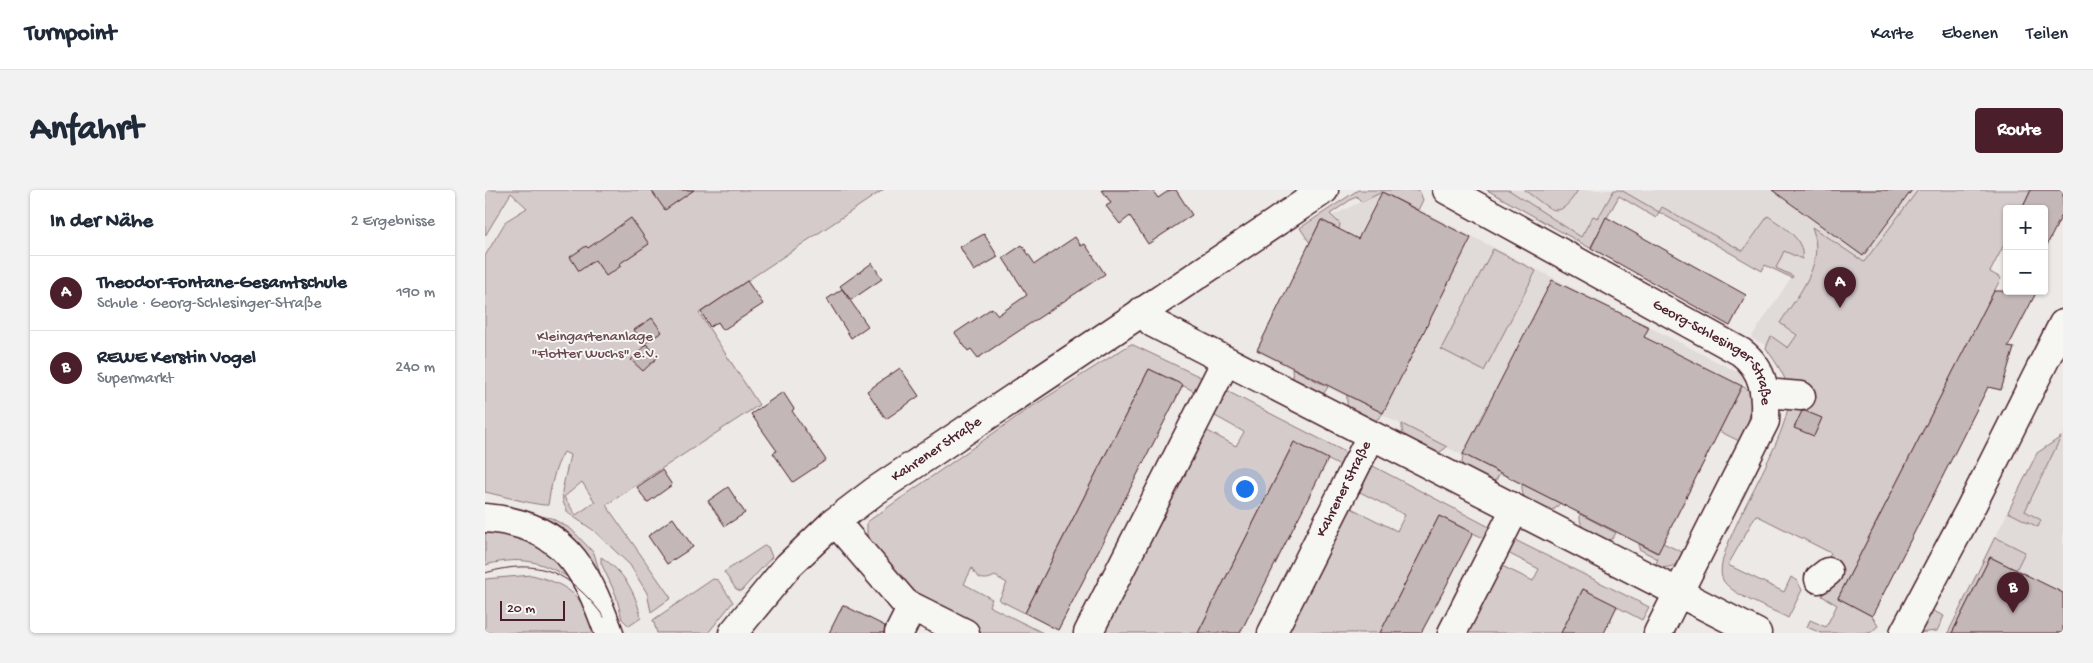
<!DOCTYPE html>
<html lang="de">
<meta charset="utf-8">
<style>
body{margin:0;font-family:"Gochi Hand",sans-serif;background:#f2f2f3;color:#1f2937}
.controls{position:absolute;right:15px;top:15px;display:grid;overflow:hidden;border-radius:5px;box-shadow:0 1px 4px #0004}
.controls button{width:45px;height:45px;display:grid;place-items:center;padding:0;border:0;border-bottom:1px solid #e0e1e3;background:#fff;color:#1f2937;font:25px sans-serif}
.scale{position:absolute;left:15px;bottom:12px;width:65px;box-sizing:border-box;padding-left:5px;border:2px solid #4a1f2b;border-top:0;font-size:14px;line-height:18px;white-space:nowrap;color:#4a1f2b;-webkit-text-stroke:4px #f6f6f2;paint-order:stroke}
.you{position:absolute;left:759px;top:298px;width:18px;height:18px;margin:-12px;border:4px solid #fff;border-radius:50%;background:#1a73e8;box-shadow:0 0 0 8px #1a73e833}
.badge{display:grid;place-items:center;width:32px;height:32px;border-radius:50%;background:#4a1f2b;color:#fff;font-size:16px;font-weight:700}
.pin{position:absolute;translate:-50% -41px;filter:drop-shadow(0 1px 2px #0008)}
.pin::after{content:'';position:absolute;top:26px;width:18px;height:15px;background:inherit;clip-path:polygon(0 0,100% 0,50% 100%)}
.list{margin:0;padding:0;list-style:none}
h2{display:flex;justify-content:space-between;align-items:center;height:65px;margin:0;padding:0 20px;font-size:21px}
h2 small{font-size:16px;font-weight:400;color:#747a83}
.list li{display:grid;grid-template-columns:32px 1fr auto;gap:15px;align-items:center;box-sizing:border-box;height:75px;padding:0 20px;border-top:1px solid #e0e1e3}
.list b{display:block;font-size:19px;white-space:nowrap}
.list p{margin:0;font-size:16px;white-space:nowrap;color:#747a83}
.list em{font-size:16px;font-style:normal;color:#747a83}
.map{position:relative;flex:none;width:1578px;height:443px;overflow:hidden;border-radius:5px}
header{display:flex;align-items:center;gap:30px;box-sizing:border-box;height:70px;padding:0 25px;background:#fff;border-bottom:1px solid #e0e1e3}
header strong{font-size:24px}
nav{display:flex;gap:28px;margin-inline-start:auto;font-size:18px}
.intro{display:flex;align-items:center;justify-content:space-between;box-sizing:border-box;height:120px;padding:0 30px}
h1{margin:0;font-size:35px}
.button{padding:12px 22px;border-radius:5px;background:#4a1f2b;color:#fff;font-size:18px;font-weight:700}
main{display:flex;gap:30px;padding:0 30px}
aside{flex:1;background:#fff;border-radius:5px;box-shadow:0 1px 4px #0004}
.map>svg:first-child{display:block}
.built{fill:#e0dad8}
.green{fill:#d4cbca;stroke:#8f757a;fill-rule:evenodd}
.building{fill:#c4b7b7;stroke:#4a1f2b}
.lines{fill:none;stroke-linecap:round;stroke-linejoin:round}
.minor-casing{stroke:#4a1f2b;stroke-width:31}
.minor{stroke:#f6f6f2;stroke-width:28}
.tram{stroke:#4a1f2b;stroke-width:1}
.labels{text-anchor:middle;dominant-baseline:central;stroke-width:4;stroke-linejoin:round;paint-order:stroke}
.park-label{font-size:15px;fill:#6c4a53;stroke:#f6f6f2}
.street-label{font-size:15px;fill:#4a1f2b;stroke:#f6f6f2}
</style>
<header>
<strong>Turnpoint</strong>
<nav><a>Karte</a><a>Ebenen</a><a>Teilen</a></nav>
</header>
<div class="intro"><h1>Anfahrt</h1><a class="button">Route</a></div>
<main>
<aside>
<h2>In der Nähe<small>2 Ergebnisse</small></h2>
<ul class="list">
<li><span class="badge">A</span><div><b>Theodor-Fontane-Gesamtschule</b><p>Schule · Georg-Schlesinger-Straße</p></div><em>190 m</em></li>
<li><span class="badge">B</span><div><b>REWE Kerstin Vogel</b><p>Supermarkt</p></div><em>240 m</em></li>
</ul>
</aside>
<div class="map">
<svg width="1578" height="443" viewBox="0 0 1578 443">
<rect width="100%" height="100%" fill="#ece9e6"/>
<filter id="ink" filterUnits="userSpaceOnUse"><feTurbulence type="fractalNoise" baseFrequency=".02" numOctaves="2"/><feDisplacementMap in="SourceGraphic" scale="10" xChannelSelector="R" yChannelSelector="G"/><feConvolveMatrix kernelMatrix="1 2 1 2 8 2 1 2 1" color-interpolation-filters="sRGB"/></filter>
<g filter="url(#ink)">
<!-- built -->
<path class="built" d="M 1017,0 L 1484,0 L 1298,164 L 1266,148 L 1306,88 L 1280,75 L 1277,81 L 1174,22 L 1171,28 L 1135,6 L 1108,54 Z
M 898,1 L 1262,187 L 1173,364 L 771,161 L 837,31 Z
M 1578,243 L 1578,443 L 1463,443 L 1552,263 L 1576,247 Z"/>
<!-- green -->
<path class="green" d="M 0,0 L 398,0 L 214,123 L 274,215 L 121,315 L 186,408 L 166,422 L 162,403 L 145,375 L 108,340 L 83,323 L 78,312 L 77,301 L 85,265 L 79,262 C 69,278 66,297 63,315 C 53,316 14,305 0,302 L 0,66 L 21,31 L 42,18 L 26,3 L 0,46 ZM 97,292 L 110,312 L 91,325 L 79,307 Z
M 873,0 L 934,0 L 938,10 L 933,20 L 897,2 L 877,12 L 871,6 L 845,24 L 855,34 L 854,39 L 836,30 L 825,53 L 815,38 Z
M 1002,0 L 1024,0 L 1096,47 L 1108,26 L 1113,28 L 1129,0 L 1136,0 L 1174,22 L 1177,17 L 1258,61 L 1283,26 C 1297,36 1320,48 1317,69 L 1299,61 L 1291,78 L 1308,86 L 1307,88 L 1280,75 L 1277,81 L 1174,22 L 1171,28 L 1134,6 L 1105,58 Z
M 1039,0 L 1093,0 C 1072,34 1066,18 1039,0 Z
M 1433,0 L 1546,0 L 1537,19 L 1522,19 L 1522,49 L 1505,82 L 1516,88 L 1353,408 L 1387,426 L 1393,436 L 1385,443 L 1336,443 L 1322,437 L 1325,430 L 1341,437 L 1352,415 L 1337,406 L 1347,385 L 1339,379 L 1346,363 L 1271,325 L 1243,375 L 1299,402 L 1306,387 L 1312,391 L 1317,400 L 1303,428 C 1287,419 1246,405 1238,390 C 1223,362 1306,251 1304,206 C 1303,188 1291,173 1281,158 L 1286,146 L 1303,158 L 1312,145 L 1295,133 C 1314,103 1341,74 1327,37 L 1379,72 Z
M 1008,59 L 1051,81 L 999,181 L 956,159 Z
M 646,154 L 726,192 L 719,206 L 664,179 L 540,423 L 514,410 L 522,393 L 510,386 C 499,392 492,389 487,378 L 479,394 L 507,409 L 504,416 L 558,443 L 494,443 L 422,406 L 382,345 L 382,332 L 543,219 Z
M 807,178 L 843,197 L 839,203 L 830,205 C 816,198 807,195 807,178 Z
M 1257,196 L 1265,201 C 1267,219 1264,237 1256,252 L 1234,241 Z
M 734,197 L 868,266 L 861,279 L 809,252 L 713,443 L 607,443 L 713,236 L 751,256 L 759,242 L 721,221 Z
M 862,205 L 898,223 L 893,229 L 884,234 C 871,226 860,222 862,205 Z
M 917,234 L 962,257 L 955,262 L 944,264 C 929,256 916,253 917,234 Z
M 1576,247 L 1540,321 L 1556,330 L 1553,337 L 1523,322 L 1552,263 Z
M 978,264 L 1015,283 L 1011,290 L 1002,292 L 979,281 L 977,273 Z
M 886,275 L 1012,341 L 1006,352 L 954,326 L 895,443 L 793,443 L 858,314 L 912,341 L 920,325 L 867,298 Z
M 1037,294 L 1075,313 L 1070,319 L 1059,321 C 1045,314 1036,311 1037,294 Z
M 29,321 L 66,328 L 86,339 L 109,363 L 122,407 Z
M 1095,324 L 1131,343 L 1127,349 L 1118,351 C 1105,344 1094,341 1095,324 Z
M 0,339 L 48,348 L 98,396 C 61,374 44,364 0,375 Z
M 1024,347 L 1164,417 L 1157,430 L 1098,399 L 1076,443 L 976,443 L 1011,373 L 1048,391 L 1054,379 L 1017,360 Z
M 1510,347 L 1540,362 L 1531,380 L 1505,367 L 1467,443 L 1463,443 Z
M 1178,353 L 1201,364 C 1193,376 1183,380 1170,376 L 1173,369 L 1154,359 L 1154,354 L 1172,363 Z
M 279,356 L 283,357 L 287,367 L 256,401 L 251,399 L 239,382 Z
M 116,367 C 138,381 151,402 156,428 L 144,436 L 137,429 L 131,405 L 116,373 Z
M 47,385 C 89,396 94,407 116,443 L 0,443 L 0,389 Z
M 228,389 L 233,390 L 248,412 L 223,443 L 172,443 L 168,430 Z
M 1444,419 L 1459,426 L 1452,441 L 1432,443 Z"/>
<!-- building -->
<path class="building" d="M 166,0 L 209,0 L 180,20 Z
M 617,0 L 667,0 L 673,8 L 685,0 L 691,0 L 707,25 L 663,54 L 645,26 L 635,34 L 621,16 L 626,13 Z
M 1287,0 L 1427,0 L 1378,66 Z
M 1546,0 L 1578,0 L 1578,23 L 1559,61 L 1559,19 L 1537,19 Z
M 897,2 L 986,48 L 898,223 L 772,160 L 836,30 L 873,49 Z
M 1121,27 L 1261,105 L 1245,136 L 1106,58 Z
M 146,28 L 164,54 L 134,74 L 136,76 L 121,86 L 110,70 L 94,81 L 85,67 L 101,56 L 103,58 Z
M 499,44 L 513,67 L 489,81 L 475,57 Z
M 590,47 L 596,56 L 600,54 L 620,84 L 493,168 L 486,159 L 483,161 L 470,143 L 507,118 L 513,125 L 542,105 L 518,68 L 537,55 L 550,74 Z
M 387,73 L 397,89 L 366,110 L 355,96 Z
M 1067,90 L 1164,137 L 1159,147 L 1257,196 L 1173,363 L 978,264 Z
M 262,91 L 278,114 L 238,140 L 233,132 L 225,137 L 216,122 Z
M 357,99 L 383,136 L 366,148 L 342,109 Z
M 1509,101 L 1552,101 L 1523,157 L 1529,158 L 1516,200 L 1503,197 L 1387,426 L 1353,408 Z
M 167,128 L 177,142 L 159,154 L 149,140 Z
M 161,154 L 174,166 L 158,181 L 146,170 Z
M 415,178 L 434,206 L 401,229 L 382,201 Z
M 664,179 L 698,195 L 573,440 L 540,423 Z
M 298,202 L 309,219 L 307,221 L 341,270 L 308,292 L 288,263 L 292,261 L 266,224 Z
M 1317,221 L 1320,221 L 1337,228 L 1329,246 L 1309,238 Z
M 809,252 L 843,269 L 780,394 L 755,443 L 713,443 Z
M 177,280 L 187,295 L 162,313 L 152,297 Z
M 243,297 L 260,323 L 240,336 L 223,311 Z
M 954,326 L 988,343 L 959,400 L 936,443 L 895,443 Z
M 188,328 L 208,357 L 182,374 L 163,346 Z
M 1505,367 L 1578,403 L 1578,443 L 1467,443 Z
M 1098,399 L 1132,416 L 1119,443 L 1076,443 Z
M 358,415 L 400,436 L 399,443 L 344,443 Z"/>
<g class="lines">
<defs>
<g id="minor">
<path id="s1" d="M 962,0 L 1256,162 C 1280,180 1281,204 1280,231 L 1173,443"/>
<path d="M 657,121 L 668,133 L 1272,443"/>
<path d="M 1281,203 L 1316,206"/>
<path d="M 0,328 C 78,334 100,376 124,443"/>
<path d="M 348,333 L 359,342 L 420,413 L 480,443"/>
<path d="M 1334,389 L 1343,382"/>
<path id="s2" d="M 248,443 L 303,376 L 348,333 L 390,301 L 839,0"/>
<path d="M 414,443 L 427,417"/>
<path d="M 603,443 L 741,171"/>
<path id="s3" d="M 787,443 L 886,246"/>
<path d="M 967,443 L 1030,319"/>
<path d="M 1419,443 L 1485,319 L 1578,134"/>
</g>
</defs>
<!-- minor casing -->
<use href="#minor" class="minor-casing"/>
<!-- minor -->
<use href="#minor" class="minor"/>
<!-- tram -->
<path class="tram" d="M 0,383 C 55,367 85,382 119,427"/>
</g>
</g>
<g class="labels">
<!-- park labels -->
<g class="park-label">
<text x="110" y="147">Kleingartenanlage<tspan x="110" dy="17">"Flotter Wuchs" e.V.</tspan></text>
</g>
<!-- street labels -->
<g class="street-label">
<text stroke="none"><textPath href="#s1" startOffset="316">Georg-Schlesinger-Straße</textPath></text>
<text stroke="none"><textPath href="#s2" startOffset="276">Kahrener Straße</textPath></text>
<text stroke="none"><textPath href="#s3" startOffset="161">Kahrener Straße</textPath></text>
</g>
</g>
</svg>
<div class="controls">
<button>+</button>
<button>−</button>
</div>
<div class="scale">20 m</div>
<div class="you"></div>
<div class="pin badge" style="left:1355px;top:118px">A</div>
<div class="pin badge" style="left:1528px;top:423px">B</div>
</div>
</main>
